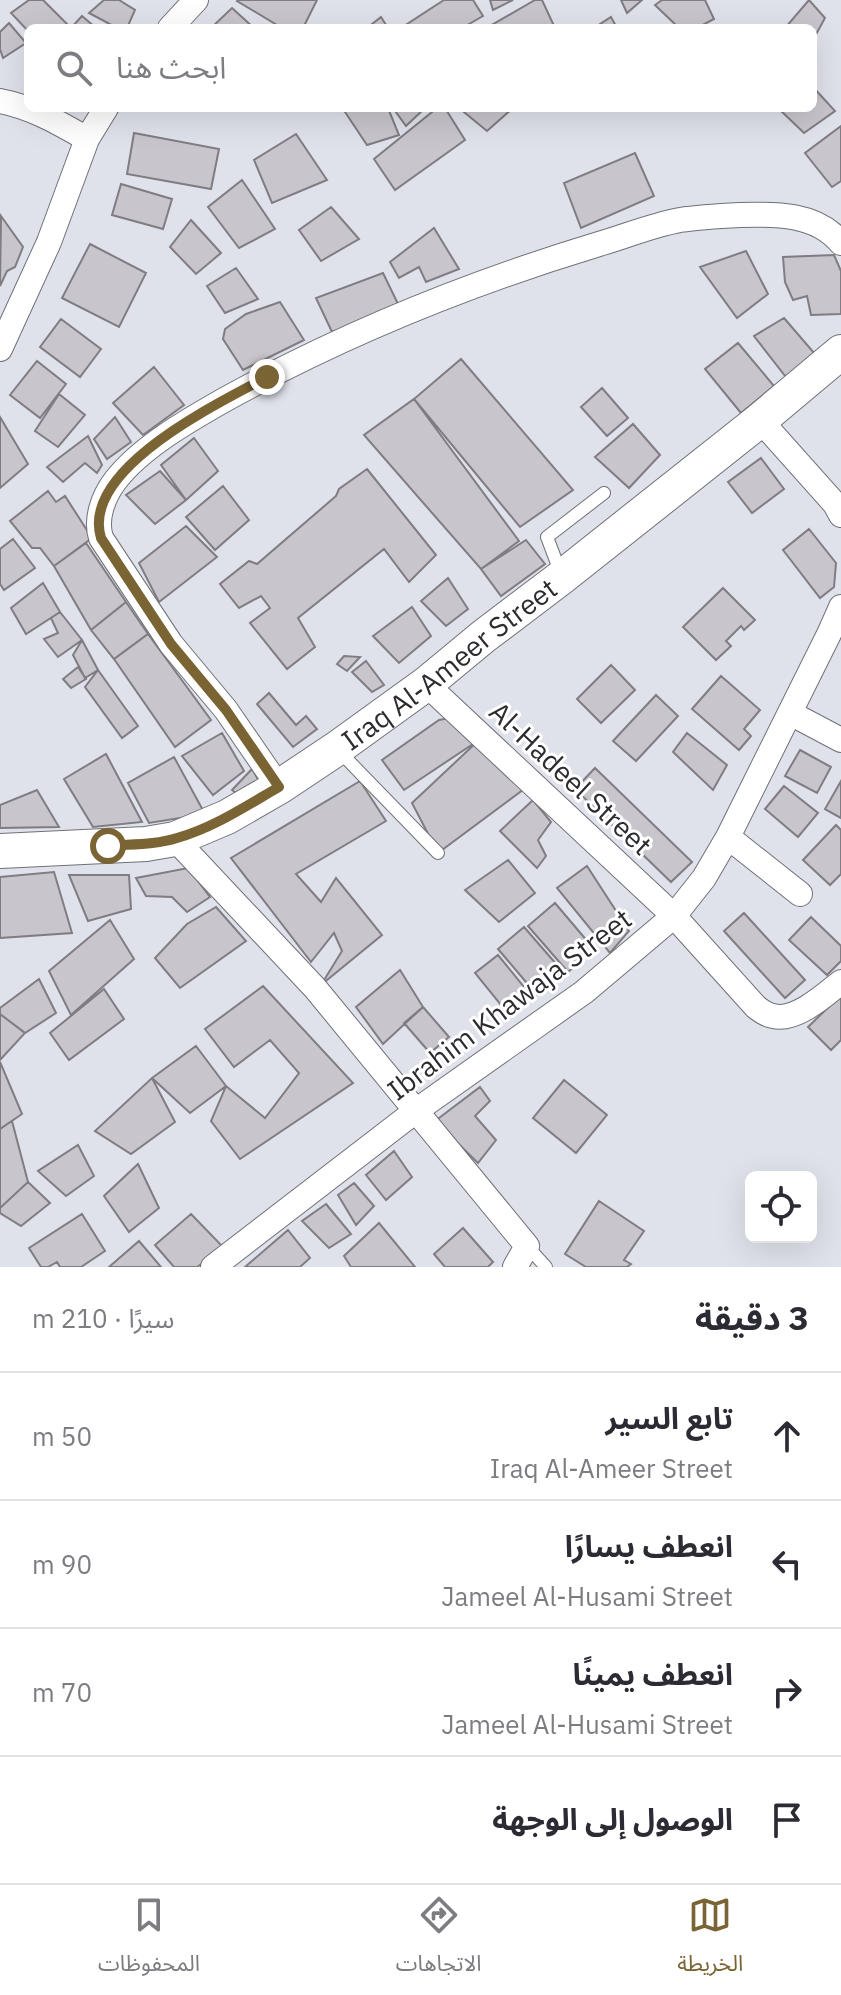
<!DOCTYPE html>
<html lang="ar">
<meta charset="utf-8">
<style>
body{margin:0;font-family:"IBM Plex Sans","Noto Sans Arabic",sans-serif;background:#f2f2f3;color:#2b2b33;direction:rtl}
.controls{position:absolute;right:24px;bottom:24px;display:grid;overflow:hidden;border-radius:12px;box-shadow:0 8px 32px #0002}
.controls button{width:72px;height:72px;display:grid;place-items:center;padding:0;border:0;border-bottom:2px solid #e1e1e2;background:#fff;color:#2b2b33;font:40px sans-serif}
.stop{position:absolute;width:24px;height:24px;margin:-18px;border:6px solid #7b6434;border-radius:50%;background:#fff}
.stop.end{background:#7b6434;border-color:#fff;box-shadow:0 2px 8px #0008}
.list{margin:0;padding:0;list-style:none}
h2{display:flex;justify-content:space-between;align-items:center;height:104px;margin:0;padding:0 32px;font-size:34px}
h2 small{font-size:26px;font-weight:400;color:#7c7c81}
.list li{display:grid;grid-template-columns:52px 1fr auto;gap:24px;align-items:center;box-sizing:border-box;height:128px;padding:0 32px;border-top:2px solid #e1e1e2}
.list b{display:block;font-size:30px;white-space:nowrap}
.list p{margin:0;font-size:26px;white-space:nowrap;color:#7c7c81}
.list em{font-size:26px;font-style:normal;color:#7c7c81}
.icon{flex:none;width:44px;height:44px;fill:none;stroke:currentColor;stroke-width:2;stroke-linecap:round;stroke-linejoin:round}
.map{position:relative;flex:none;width:841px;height:1267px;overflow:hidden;direction:ltr}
.search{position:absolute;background:#fff;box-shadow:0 8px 32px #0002;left:24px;right:24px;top:24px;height:88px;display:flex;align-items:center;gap:20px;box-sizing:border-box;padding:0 28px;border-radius:12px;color:#7c7c81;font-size:30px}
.sheet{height:616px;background:#fff}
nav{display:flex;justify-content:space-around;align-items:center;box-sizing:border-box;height:112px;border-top:2px solid #e1e1e2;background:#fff;font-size:22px;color:#7c7c81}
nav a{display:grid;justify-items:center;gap:4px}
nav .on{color:#7b6434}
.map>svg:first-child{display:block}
.building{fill:#c9c5cc;stroke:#807c83;stroke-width:2}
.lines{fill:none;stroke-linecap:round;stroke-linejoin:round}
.lane-casing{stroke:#6f7178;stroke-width:14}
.street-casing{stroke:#6f7178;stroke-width:26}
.secondary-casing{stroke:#6f7178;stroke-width:36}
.lane{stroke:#fff;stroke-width:12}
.street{stroke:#fff;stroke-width:24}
.secondary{stroke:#fff;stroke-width:34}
.route{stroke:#7b6434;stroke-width:10}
.labels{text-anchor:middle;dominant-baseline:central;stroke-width:6;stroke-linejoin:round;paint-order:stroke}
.street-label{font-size:28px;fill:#2c2c30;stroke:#fff}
</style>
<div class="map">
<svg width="841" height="1267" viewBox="0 0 841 1267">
<rect width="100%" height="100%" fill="#e0e2eb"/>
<!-- building -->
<path class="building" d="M 29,0 L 43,0 L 67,24 L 63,28 L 28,28 L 28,31 L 11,13 Z
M 104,0 L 119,0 L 135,10 L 127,28 L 117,28 L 89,13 Z
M 238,0 L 317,0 L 303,28 L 282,28 L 237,1 Z
M 444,0 L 473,0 L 483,16 L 462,28 L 401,28 Z
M 490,0 L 513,0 L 493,10 Z
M 535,0 L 542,0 L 555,28 L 491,28 L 490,26 Z
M 621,0 L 642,0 L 627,13 Z
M 662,0 L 705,0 L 714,19 L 697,28 L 679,28 L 655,5 Z
M 809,0 L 825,18 L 813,40 L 813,28 L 785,28 Z
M 232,8 L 254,28 L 211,28 Z
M 82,16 L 96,28 L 71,28 Z
M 381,17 L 388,28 L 367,28 Z
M 611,17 L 617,28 L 594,28 Z
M 9,23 L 26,43 L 3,58 L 0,49 L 0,32 Z
M 813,87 L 835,111 L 804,133 L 778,108 L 813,108 Z
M 345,108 L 388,108 L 399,135 L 367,145 L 343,109 Z
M 393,108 L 425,108 L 406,126 Z
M 437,108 L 445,108 L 465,140 L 395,190 L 374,159 Z
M 459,108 L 513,108 L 487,131 Z
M 841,126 L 841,181 L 832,187 L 805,153 Z
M 134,133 L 219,149 L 211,189 L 127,174 Z
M 296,134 L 327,180 L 272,203 L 254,160 Z
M 635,153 L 654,196 L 581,228 L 564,183 Z
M 242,180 L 275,229 L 239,248 L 208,207 Z
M 121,184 L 172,199 L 163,229 L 112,215 Z
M 331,207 L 359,239 L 321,261 L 299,230 Z
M 1,216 L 23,247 L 15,267 L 7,271 L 0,286 Z
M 191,220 L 221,253 L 196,274 L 170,247 Z
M 434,228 L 459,269 L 426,282 L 419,267 L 399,278 L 390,262 Z
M 90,244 L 146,273 L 119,327 L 62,298 Z
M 746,251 L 768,294 L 737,318 L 700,267 Z
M 834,255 L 841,271 L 841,314 L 811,315 L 807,296 L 793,300 L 785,282 L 783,257 Z
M 236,268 L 258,299 L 225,313 L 207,286 Z
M 383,273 L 400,308 L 332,332 L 316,298 Z
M 280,302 L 304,340 L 243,370 L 223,339 L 225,329 L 246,314 Z
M 784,318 L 821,361 L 789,381 L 754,336 Z
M 61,319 L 101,349 L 80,377 L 40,347 Z
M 738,343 L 774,386 L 741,413 L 705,369 Z
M 461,359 L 573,490 L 520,527 L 414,399 Z
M 37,361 L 66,384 L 40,418 L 10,395 Z
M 154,367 L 184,405 L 143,435 L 113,403 Z
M 602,388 L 628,418 L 607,436 L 581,407 Z
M 59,394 L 85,415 L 58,447 L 35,431 Z
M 414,399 L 519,541 L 481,569 L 364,435 Z
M 0,417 L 28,464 L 0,488 Z
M 115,417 L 131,442 L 107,459 L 94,439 Z
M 633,424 L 660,455 L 629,488 L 595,457 Z
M 88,436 L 102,465 L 97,473 L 85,463 L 63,482 L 47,467 Z
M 194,438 L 218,471 L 186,500 L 161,465 Z
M 761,458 L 784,489 L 752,513 L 728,482 Z
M 367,469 L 436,555 L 409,582 L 384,549 L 298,618 L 315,647 L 287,669 L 250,623 L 270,608 L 261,596 L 239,608 L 220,584 L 249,561 L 257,564 L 336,496 L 339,489 Z
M 160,471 L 186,500 L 155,524 L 126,495 Z
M 223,486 L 249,520 L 215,550 L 186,517 Z
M 48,491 L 56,502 L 65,496 L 92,538 L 54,566 L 40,548 L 32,548 L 10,521 Z
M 186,526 L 217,557 L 159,602 L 139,563 Z
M 809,529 L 836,563 L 834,587 L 820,598 L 783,550 Z
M 13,539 L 35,568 L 4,590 L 0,584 L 0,549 Z
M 526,540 L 545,564 L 501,596 L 481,569 Z
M 86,543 L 126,602 L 91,630 L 54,566 Z
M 448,578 L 468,609 L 446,626 L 421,601 Z
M 43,583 L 60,612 L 26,634 L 11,608 Z
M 723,588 L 755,620 L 744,630 L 741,626 L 726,641 L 731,646 L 716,660 L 683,627 Z
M 126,602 L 148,634 L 114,659 L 91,630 Z
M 412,607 L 431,636 L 399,663 L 373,636 Z
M 60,612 L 82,640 L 58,657 L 44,639 L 58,633 L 51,618 Z
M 148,634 L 211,720 L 175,747 L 114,659 Z
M 82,640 L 98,670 L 85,678 L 73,655 Z
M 344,656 L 360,657 L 347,671 L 337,664 Z
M 366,661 L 384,685 L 372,692 L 352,672 Z
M 611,665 L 635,690 L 601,723 L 577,699 Z
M 78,667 L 86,679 L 71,688 L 63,679 Z
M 98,670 L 138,726 L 122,738 L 85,687 Z
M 721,676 L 760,710 L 744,729 L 751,736 L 739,750 L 692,709 Z
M 269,693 L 296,725 L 306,716 L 317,729 L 293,747 L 257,704 Z
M 656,695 L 678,716 L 636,761 L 613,741 Z
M 450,718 L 479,740 L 404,790 L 382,760 L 439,720 Z
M 222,733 L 244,771 L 213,795 L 182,756 Z
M 687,733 L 727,765 L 713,790 L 673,752 Z
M 479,740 L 524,789 L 438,853 L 412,803 Z
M 800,750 L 831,767 L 817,793 L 785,776 Z
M 106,754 L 142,822 L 93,827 L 64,779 Z
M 174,757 L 205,814 L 149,823 L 128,783 Z
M 595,768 L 692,862 L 671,882 L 575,789 Z
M 252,769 L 266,793 L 244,800 L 232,790 Z
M 360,781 L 386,821 L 296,874 L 321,902 L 336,878 L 382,935 L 321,985 L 342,951 L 334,933 L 311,962 L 231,858 Z
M 841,781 L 841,818 L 825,809 Z
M 784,786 L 818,813 L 798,837 L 765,809 Z
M 37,790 L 59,827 L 0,828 L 0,805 Z
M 533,800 L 551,822 L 538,840 L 546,856 L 537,868 L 500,831 Z
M 836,825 L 841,830 L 841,874 L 830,885 L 803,860 Z
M 508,860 L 535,893 L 499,922 L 465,890 Z
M 587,866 L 629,931 L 610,953 L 557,888 Z
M 188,868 L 210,897 L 187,912 L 172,897 L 146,896 L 136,878 Z
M 54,872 L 72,933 L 0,938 L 0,877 Z
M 69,875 L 129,875 L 131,909 L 88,921 Z
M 555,903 L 594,949 L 568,972 L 528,926 Z
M 216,907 L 246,941 L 180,988 L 155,958 L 187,924 Z
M 744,913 L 805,980 L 785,998 L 724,931 Z
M 811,917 L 841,946 L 841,961 L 827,975 L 789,940 Z
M 110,920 L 134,959 L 71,1015 L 49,971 Z
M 524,927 L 564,973 L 537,995 L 498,949 Z
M 498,955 L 533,998 L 510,1016 L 475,973 Z
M 400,970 L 423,1007 L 383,1044 L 356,1007 Z
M 39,979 L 56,1013 L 25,1033 L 0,1014 L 0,1008 Z
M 263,986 L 353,1083 L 240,1159 L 211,1121 L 226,1086 L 265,1118 L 299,1073 L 270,1040 L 234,1067 L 205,1029 Z
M 104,989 L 124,1019 L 69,1060 L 50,1033 Z
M 841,995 L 841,1040 L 831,1050 L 808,1027 Z
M 423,1007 L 449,1037 L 430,1053 L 404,1023 Z
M 0,1014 L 25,1033 L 0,1060 Z
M 196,1046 L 226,1086 L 190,1113 L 152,1078 Z
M 0,1062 L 22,1114 L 0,1129 Z
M 152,1078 L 175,1122 L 131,1154 L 95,1131 Z
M 564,1080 L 607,1115 L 576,1153 L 533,1118 Z
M 480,1087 L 490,1101 L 475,1116 L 496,1140 L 478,1163 L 435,1121 Z
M 12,1121 L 28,1182 L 0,1208 L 0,1129 Z
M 78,1145 L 94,1176 L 66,1196 L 38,1171 Z
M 394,1151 L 412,1177 L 386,1200 L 366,1175 Z
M 138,1164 L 159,1208 L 129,1232 L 104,1196 Z
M 28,1182 L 50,1203 L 21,1226 L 0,1213 L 0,1208 Z
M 354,1183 L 374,1206 L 356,1225 L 338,1195 Z
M 599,1201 L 644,1231 L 624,1260 L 631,1264 L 627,1267 L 586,1267 L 565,1254 Z
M 326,1204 L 351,1234 L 329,1248 L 302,1221 Z
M 82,1214 L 105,1251 L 81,1267 L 60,1267 L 57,1262 L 48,1267 L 41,1267 L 29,1248 Z
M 191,1214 L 224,1248 L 197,1267 L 174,1267 L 155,1245 Z
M 379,1223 L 415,1267 L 351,1267 L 344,1256 Z
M 463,1228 L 493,1262 L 488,1267 L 445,1267 L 434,1254 Z
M 288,1230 L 310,1258 L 300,1267 L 245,1267 Z
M 139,1241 L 161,1267 L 109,1267 Z"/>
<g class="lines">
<defs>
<path id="lane" d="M 561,574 L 547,537 L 604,493
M 339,751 L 438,853
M 527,1246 L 546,1267"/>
<path id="street" d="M 170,28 L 196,0
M 0,101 C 32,107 59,123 87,139
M 0,349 L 49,242 L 87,139 L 106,108
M 760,420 L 835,504 L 841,515
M 426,684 L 674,916 L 756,1007 C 761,1011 767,1015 773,1016 C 795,1022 825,995 841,982
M 790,713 L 841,740
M 279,787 L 226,710 L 171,644 L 101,538 C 95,519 103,497 115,481 C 141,447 189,420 226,399 C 344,334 470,283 599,244 C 626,236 653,225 680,220 C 700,217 720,216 740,215 C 776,214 816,213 841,243
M 728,837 L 800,894
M 175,839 L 315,988 L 527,1246 L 515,1267
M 213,1267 L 417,1110 L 584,992 L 674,916 L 704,878 L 728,837 L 829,634 L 841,607"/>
<g id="secondary">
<path id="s1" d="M 0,851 L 146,844 L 175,839 L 227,817 L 279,787 L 336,749 L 426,684 L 484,636 L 562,577 L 760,420 L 841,352"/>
</g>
</defs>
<!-- lane casing -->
<use href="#lane" class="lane-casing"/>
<!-- street casing -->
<use href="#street" class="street-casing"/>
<!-- secondary casing -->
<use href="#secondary" class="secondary-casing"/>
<!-- lane -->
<use href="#lane" class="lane"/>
<!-- street -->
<use href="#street" class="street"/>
<!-- secondary -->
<use href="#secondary" class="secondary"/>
</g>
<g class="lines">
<!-- route -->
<path class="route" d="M 108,846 C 131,844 155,845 177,838 C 213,828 246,806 279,787 L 226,710 L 171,644 L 101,538 C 80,469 219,403 267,377"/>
</g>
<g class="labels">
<!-- street labels -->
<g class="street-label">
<text stroke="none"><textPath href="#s1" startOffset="502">Iraq Al-Ameer Street</textPath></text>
<text transform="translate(571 778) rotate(43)">Al-Hadeel Street</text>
<text transform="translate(509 1004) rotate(-37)">Ibrahim Khawaja Street</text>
</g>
</g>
</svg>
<div class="controls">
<button><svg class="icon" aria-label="locate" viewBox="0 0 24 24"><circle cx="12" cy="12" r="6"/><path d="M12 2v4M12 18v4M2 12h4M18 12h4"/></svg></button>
</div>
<div class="stop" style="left:108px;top:846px"></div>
<div class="stop end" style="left:267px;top:377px"></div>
<div class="search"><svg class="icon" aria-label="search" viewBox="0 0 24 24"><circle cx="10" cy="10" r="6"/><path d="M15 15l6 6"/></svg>ابحث هنا</div>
</div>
<section class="sheet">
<h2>3 دقيقة<small>سيرًا · 210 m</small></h2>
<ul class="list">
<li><svg class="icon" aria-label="ahead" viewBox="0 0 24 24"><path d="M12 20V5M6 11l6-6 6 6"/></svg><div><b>تابع السير</b><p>Iraq Al-Ameer Street</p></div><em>50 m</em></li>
<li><svg class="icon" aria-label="left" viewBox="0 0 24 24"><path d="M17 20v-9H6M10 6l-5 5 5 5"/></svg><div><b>انعطف يسارًا</b><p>Jameel Al-Husami Street</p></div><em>90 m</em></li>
<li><svg class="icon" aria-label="right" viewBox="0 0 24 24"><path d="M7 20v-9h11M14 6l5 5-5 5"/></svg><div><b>انعطف يمينًا</b><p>Jameel Al-Husami Street</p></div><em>70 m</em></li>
<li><svg class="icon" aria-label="arrive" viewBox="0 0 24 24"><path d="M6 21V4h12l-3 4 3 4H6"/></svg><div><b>الوصول إلى الوجهة</b></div></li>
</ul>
</section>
<nav>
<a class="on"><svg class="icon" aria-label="map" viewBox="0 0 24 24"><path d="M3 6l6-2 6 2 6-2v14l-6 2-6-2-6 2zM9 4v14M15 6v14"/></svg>الخريطة</a>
<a><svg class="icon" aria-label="directions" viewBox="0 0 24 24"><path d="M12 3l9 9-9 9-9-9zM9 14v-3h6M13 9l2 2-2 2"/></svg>الاتجاهات</a>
<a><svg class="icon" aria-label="saved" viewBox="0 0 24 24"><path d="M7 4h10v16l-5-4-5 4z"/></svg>المحفوظات</a>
</nav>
